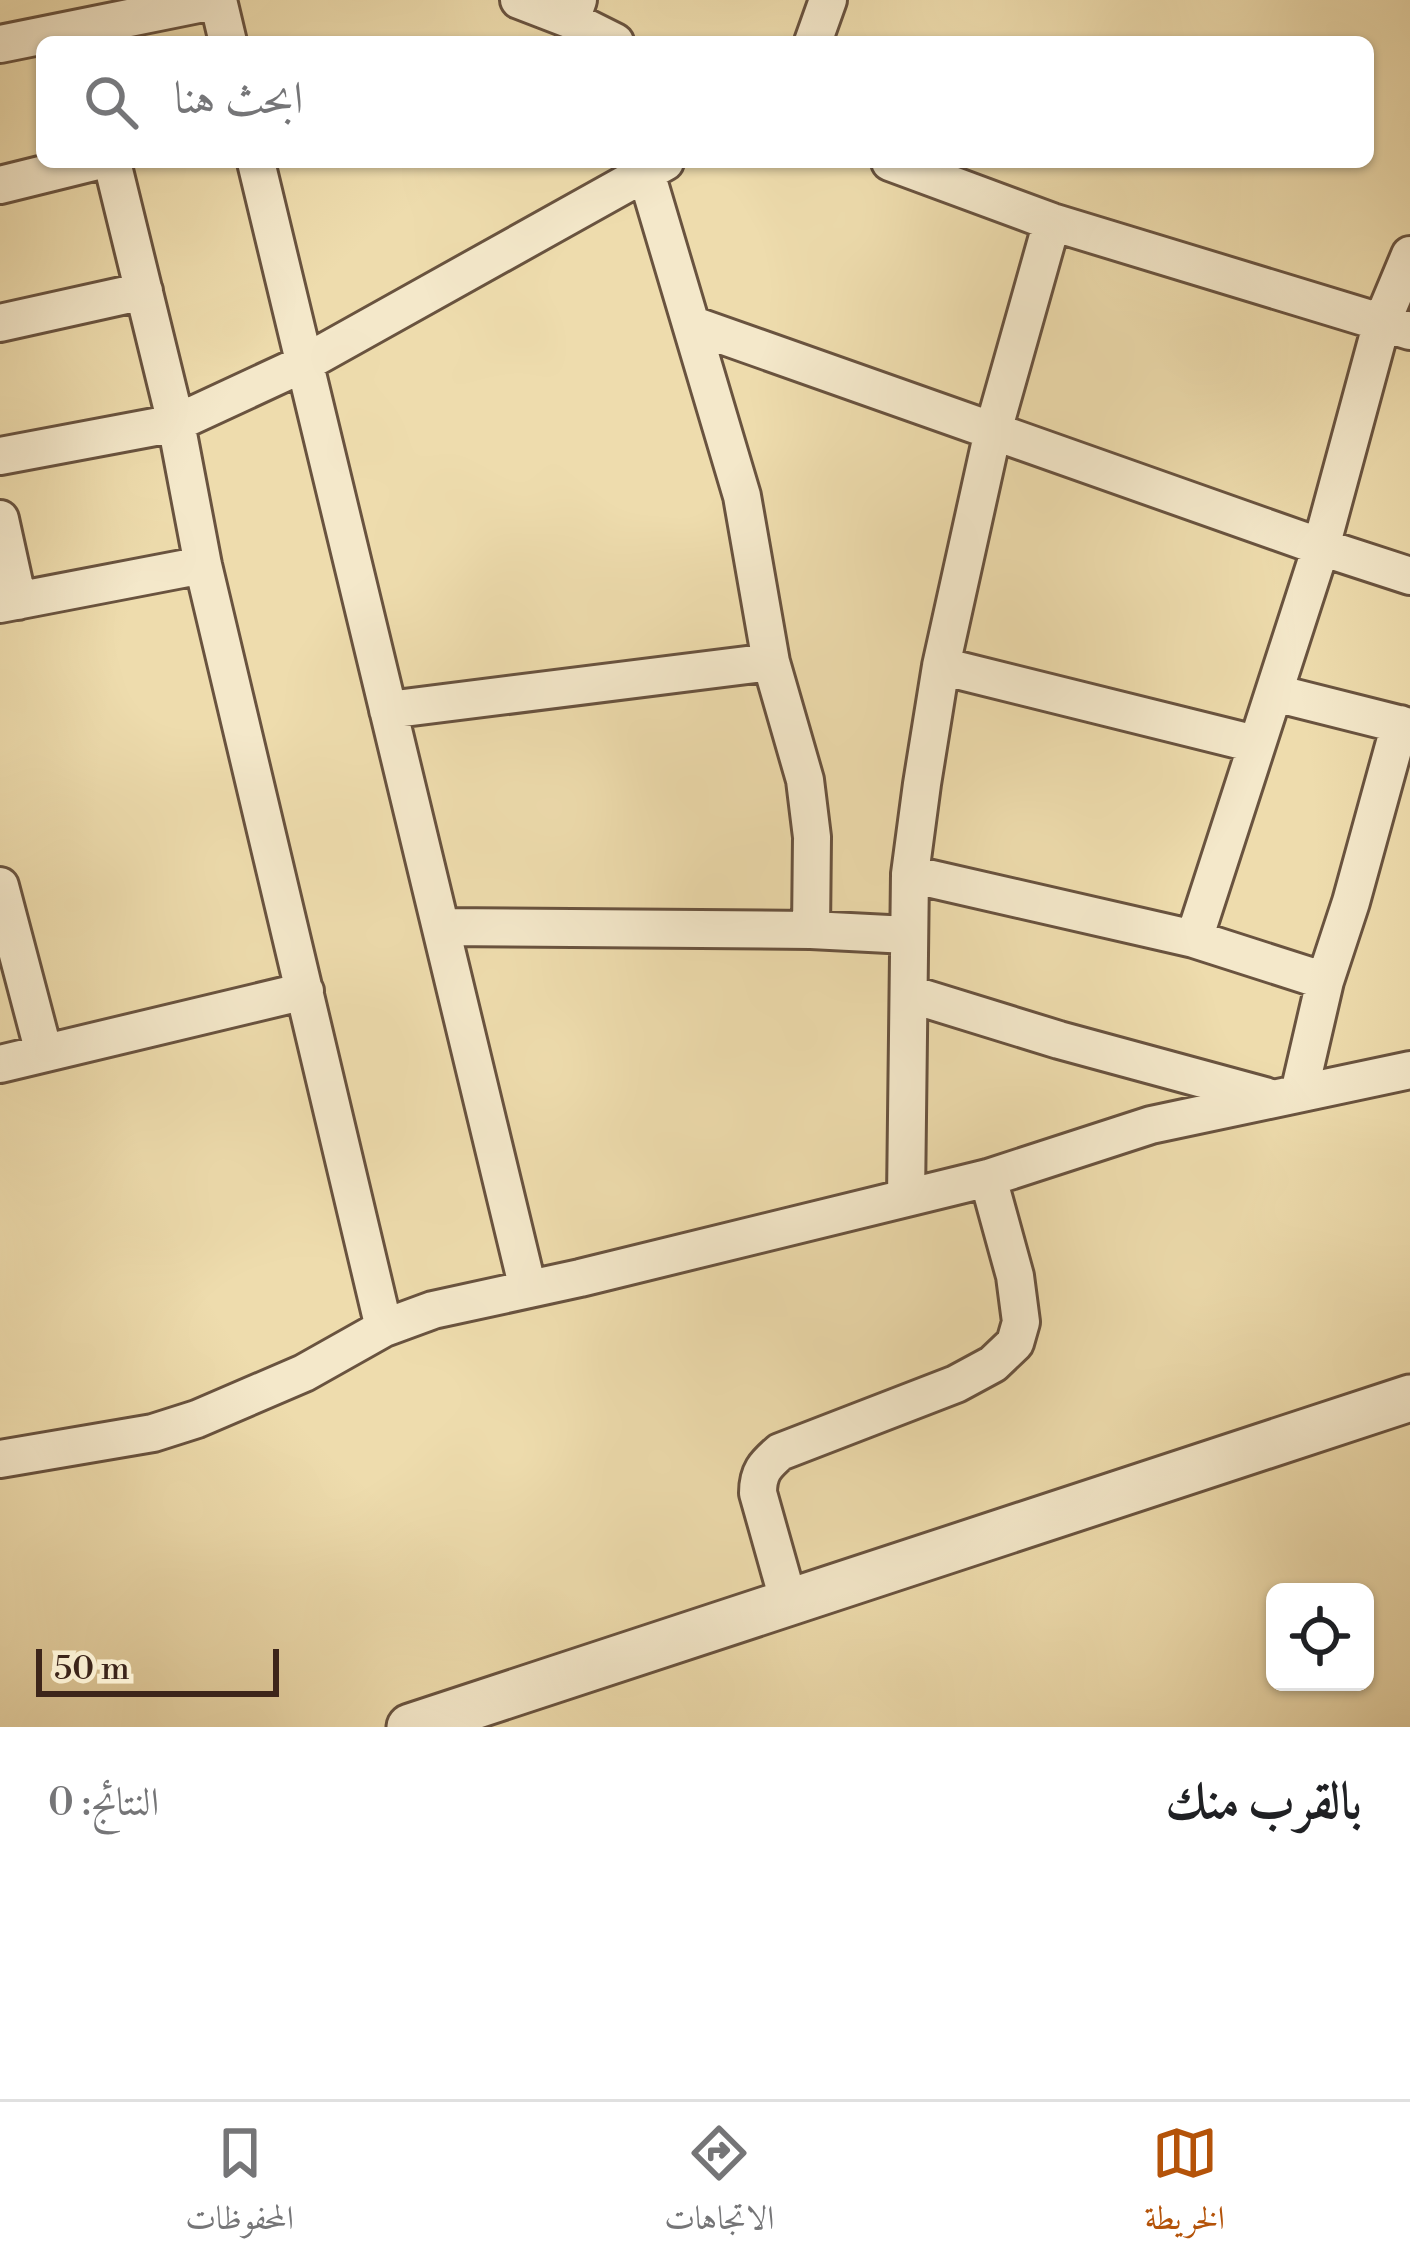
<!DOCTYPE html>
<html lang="ar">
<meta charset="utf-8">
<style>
body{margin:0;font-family:"Libre Bodoni",Amiri,serif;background:#f2f2f2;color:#202124;direction:rtl}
.controls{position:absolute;right:36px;bottom:36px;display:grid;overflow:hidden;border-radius:18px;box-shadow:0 3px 9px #0004}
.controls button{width:108px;height:108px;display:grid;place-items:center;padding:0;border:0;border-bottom:3px solid #e0e0e0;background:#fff;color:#202124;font:60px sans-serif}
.scale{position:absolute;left:36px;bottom:30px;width:243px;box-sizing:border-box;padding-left:12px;border:6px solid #3d251a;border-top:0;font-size:33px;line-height:42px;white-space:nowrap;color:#3d251a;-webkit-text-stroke:9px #f4e8ca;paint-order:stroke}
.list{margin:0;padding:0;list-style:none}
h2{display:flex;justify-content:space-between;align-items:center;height:156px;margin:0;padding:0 48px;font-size:51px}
h2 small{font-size:39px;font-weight:400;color:#757577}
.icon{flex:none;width:66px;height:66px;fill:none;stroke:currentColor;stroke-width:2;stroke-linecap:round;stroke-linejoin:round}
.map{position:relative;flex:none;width:1410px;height:1727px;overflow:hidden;direction:ltr}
.search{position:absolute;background:#fff;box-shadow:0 3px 9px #0004;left:36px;right:36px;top:36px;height:132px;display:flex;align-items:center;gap:30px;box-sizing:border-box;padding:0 42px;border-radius:18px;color:#757577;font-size:45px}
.sheet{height:372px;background:#fff}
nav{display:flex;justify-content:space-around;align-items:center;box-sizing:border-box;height:168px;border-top:3px solid #e0e0e0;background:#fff;font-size:33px;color:#757577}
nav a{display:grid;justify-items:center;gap:6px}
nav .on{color:#b45309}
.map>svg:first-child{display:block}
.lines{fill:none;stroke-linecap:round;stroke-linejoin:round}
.minor-casing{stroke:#69533f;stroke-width:42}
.tertiary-casing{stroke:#69533f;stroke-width:51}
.minor{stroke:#f4e8ca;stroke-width:36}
.tertiary{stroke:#f4e8ca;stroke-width:45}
</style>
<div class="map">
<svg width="1410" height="1727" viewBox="0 0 1410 1727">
<rect width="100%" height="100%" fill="#eedcad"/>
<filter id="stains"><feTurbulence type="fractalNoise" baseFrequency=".00167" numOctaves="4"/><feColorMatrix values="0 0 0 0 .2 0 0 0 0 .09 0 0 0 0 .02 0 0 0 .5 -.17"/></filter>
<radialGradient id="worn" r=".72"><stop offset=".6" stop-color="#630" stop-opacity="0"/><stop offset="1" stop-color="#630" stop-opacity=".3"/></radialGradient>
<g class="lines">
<defs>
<path id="minor" d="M 218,0 L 228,42
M 519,0 L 571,20
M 578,0 L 571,20 L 615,42
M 813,42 L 828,0
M 0,44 L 218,0
M 112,162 L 176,423 L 203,565 L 384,1328
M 256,162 L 528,1289
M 890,162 L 1052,222 L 1410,331
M 646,173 L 742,496 L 771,662 L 805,780 L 812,837 L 811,930
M 0,185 L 93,162
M 0,323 L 144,291
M 693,325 L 1321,547 L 1410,576
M 0,456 L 176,423 L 303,364 L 665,162
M 0,519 L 18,601
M 0,604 L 203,565
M 941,666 L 1255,744
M 1275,693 L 1410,727
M 388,710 L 771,662
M 910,874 L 1194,939 L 1325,981 L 1351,902 L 1400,724
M 0,886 L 44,1053
M 441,927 L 811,930 L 908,935
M 1194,939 L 1321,547 L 1382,322 L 1410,255
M 910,994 L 1059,1040 L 1265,1096
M 0,1064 L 305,991
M 1299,1093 L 1325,981
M 906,1198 L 910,874 L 922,784 L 941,666 L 993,431 L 1052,222
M 0,1459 L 153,1433 L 197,1419 L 304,1373 L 384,1328 L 433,1310 L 580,1278 L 988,1178 L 1151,1125 L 1410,1070
M 789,1603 L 758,1493 C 758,1472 765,1465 780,1452 L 956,1384 L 993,1364 L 1015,1343 L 1021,1322 L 1015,1276 L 988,1178"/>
<path id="tertiary" d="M 410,1727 L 1410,1398"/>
</defs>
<!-- minor casing -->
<use href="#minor" class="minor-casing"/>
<!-- tertiary casing -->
<use href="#tertiary" class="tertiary-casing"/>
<!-- minor -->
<use href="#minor" class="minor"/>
<!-- tertiary -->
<use href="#tertiary" class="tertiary"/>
</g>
<rect width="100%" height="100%" filter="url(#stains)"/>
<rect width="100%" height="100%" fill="url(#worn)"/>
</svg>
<div class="controls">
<button><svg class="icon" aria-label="locate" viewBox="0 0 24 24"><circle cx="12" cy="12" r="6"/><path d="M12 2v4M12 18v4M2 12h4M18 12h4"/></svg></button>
</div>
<div class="scale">50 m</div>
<div class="search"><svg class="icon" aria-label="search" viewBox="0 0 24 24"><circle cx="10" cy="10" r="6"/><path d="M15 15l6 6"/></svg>ابحث هنا</div>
</div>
<section class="sheet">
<h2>بالقرب منك<small>النتائج: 0</small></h2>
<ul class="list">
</ul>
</section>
<nav>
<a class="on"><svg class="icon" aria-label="map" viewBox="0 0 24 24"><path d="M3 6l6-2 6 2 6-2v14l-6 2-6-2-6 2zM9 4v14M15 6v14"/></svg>الخريطة</a>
<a><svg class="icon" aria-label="directions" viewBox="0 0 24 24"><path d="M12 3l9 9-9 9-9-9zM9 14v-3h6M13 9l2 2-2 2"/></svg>الاتجاهات</a>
<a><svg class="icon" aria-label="saved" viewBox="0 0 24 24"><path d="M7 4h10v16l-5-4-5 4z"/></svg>المحفوظات</a>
</nav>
